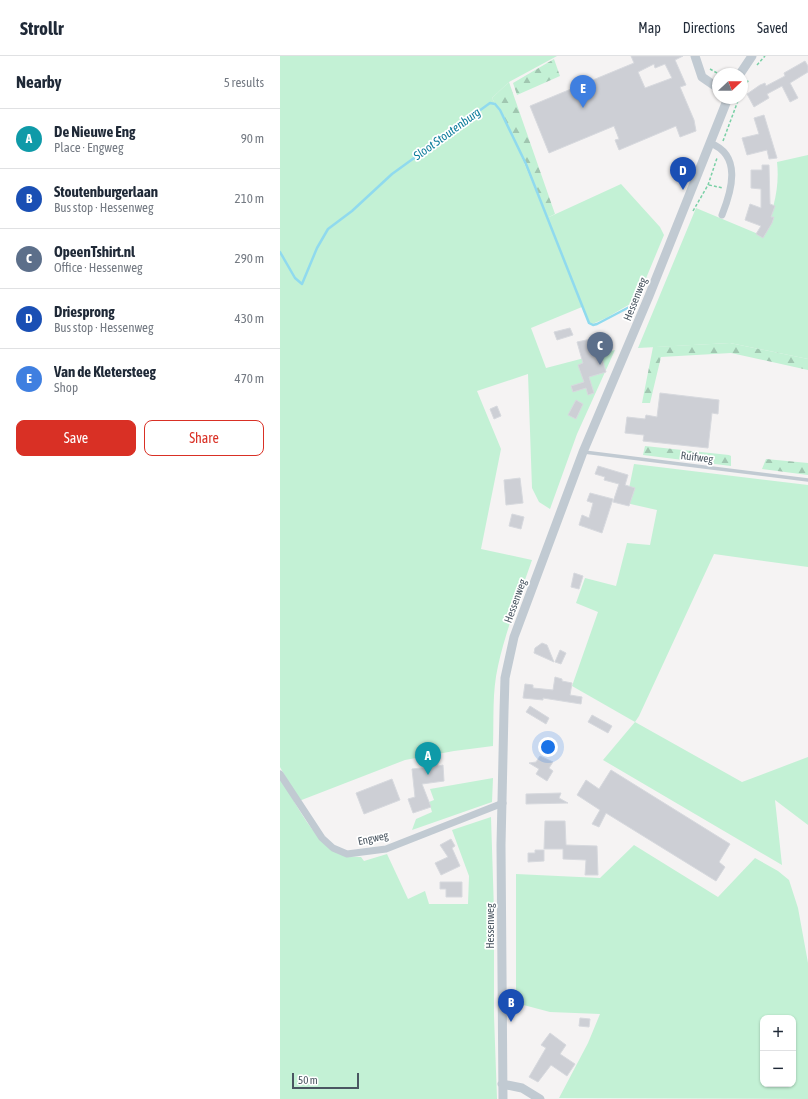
<!DOCTYPE html>
<meta charset="utf-8">
<style>
body{margin:0;font-family:"Asap Condensed",sans-serif;background:#f6f6f7;color:#1f2937}
.controls{position:absolute;right:12px;bottom:12px;display:grid;overflow:hidden;border-radius:8px;box-shadow:0 1px 3px #0004}
.controls button{width:36px;height:36px;display:grid;place-items:center;padding:0;border:0;border-bottom:1px solid #e0e1e3;background:#fff;color:#1f2937;font:20px sans-serif}
.compass{position:absolute;left:432px;top:12px;width:36px;height:36px;border-radius:50%;background:#fff;box-shadow:0 1px 3px #0004;rotate:68deg}
.scale{position:absolute;left:12px;bottom:10px;width:67px;box-sizing:border-box;padding-left:4px;border:2px solid #4a5661;border-top:0;font-size:11px;line-height:14px;white-space:nowrap;color:#4a5661;-webkit-text-stroke:3px #fff;paint-order:stroke}
.you{position:absolute;left:268px;top:691px;width:14px;height:14px;margin:-10px;border:3px solid #fff;border-radius:50%;background:#1a73e8;box-shadow:0 0 0 6px #1a73e833}
.badge{display:grid;place-items:center;width:26px;height:26px;border-radius:50%;background:#d93025;color:#fff;font-size:13px;font-weight:700}
.pin{position:absolute;translate:-50% -33px;filter:drop-shadow(0 1px 2px #0008)}
.pin::after{content:'';position:absolute;top:21px;width:14px;height:12px;background:inherit;clip-path:polygon(0 0,100% 0,50% 100%)}
.list{margin:0;padding:0;list-style:none}
h2{display:flex;justify-content:space-between;align-items:center;height:52px;margin:0;padding:0 16px;font-size:17px}
h2 small{font-size:13px;font-weight:400;color:#747a83}
.list li{display:grid;grid-template-columns:26px 1fr auto;gap:12px;align-items:center;box-sizing:border-box;height:60px;padding:0 16px;border-top:1px solid #e0e1e3}
.list b{display:block;font-size:15px;white-space:nowrap}
.list p{margin:0;font-size:13px;white-space:nowrap;color:#747a83}
.list em{font-size:13px;font-style:normal;color:#747a83}
.actions{display:flex;gap:8px;padding:12px 16px}
.actions a{flex:1;padding:9px 0;border:1px solid #d93025;border-radius:8px;text-align:center;font-size:14px;color:#d93025}
.actions .main{background:#d93025;color:#fff}
.map{position:relative;flex:none;width:528px;height:1043px;overflow:hidden}
header{display:flex;align-items:center;gap:24px;box-sizing:border-box;height:56px;padding:0 20px;background:#fff;border-bottom:1px solid #e0e1e3}
header strong{font-size:19px}
nav{display:flex;gap:22px;margin-inline-start:auto;font-size:14px}
main{display:flex}
aside{flex:1;background:#fff}
.map>svg:first-child{display:block}
.green{fill:#c3f1d5;fill-rule:evenodd}
.forest{fill:url(#forest-firs)}
.lines{fill:none;stroke-linecap:round;stroke-linejoin:round}
.stream{stroke:#90daee;stroke-width:2.5}
.building{fill:#cdcfd5;stroke:#d7d9de;fill-rule:evenodd}
.path{stroke:#7ad0a6;stroke-width:1.5;stroke-dasharray:3 2;stroke-linecap:butt}
.service{stroke:#c1cad2;stroke-width:3.5}
.minor{stroke:#c1cad2;stroke-width:7}
.tertiary{stroke:#c1cad2;stroke-width:9}
.labels{text-anchor:middle;dominant-baseline:central;stroke-width:3.5;stroke-linejoin:round;paint-order:stroke}
.street-label{font-size:11px;fill:#4a5661;stroke:#fff}
.water-label{font-size:12px;font-style:italic;fill:#0c7c9b;stroke:#fff}
</style>
<header>
<strong>Strollr</strong>
<nav><a>Map</a><a>Directions</a><a>Saved</a></nav>
</header>
<main>
<aside>
<h2>Nearby<small>5 results</small></h2>
<ul class="list">
<li><span class="badge" style="background:#0f9aa8">A</span><div><b>De Nieuwe Eng</b><p>Place · Engweg</p></div><em>90 m</em></li>
<li><span class="badge" style="background:#1a4fb4">B</span><div><b>Stoutenburgerlaan</b><p>Bus stop · Hessenweg</p></div><em>210 m</em></li>
<li><span class="badge" style="background:#5c6f8a">C</span><div><b>OpeenTshirt.nl</b><p>Office · Hessenweg</p></div><em>290 m</em></li>
<li><span class="badge" style="background:#1a4fb4">D</span><div><b>Driesprong</b><p>Bus stop · Hessenweg</p></div><em>430 m</em></li>
<li><span class="badge" style="background:#3f7fe0">E</span><div><b>Van de Kletersteeg</b><p>Shop</p></div><em>470 m</em></li>
</ul>
<div class="actions"><a class="main">Save</a><a>Share</a></div>
</aside>
<div class="map">
<svg width="528" height="1043" viewBox="0 0 528 1043">
<defs>
<pattern id="forest-firs" width="22" height="20" patternUnits="userSpaceOnUse"><rect width="22" height="20" fill="#c3f1d5"/><path d="M5 1l3.5 6h-7zM16 11l3.5 6h-7z" fill="#a0c6b0"/></pattern>
</defs>
<rect width="100%" height="100%" fill="#f5f3f3"/>
<!-- green -->
<path class="green" d="M 0,0 L 277,0 L 229,26 L 212,42 L 232,78 L 267,162 L 341,128 L 380,171 L 384,179 L 357,244 L 326,262 L 310,269 L 302,251 L 251,272 L 266,312 L 335,294 L 297,378 L 270,453 L 259,446 L 252,432 L 248,318 L 197,335 L 221,393 L 201,493 L 252,504 C 240,539 226,573 218,610 C 212,636 214,663 213,690 L 174,695 L 125,704 L 19,745 L 0,711 Z
M 528,99 L 528,303 L 450,287 L 358,292 L 416,152 L 483,180 C 493,156 500,132 497,106 Z
M 354,408 L 528,429 L 528,511 L 434,498 L 359,660 L 355,666 L 462,726 L 528,701 L 528,769 L 495,744 L 502,809 L 323,704 L 355,666 L 292,630 L 318,556 L 296,547 L 305,522 L 336,530 L 347,487 L 370,489 L 377,454 L 346,447 Z
M 0,722 C 20,752 39,802 81,801 L 84,805 L 107,798 L 128,843 L 145,835 L 149,848 L 188,848 L 189,820 L 172,774 L 211,761 L 214,855 L 214,960 L 217,1043 L 0,1043 Z
M 213,722 L 212,746 L 132,774 L 136,763 L 152,756 L 149,746 L 154,744 L 150,733 Z
M 354,789 L 438,841 L 475,802 L 498,815 L 509,824 L 518,852 L 528,907 L 528,1043 L 279,1042 L 308,987 L 320,958 L 270,956 L 236,947 L 236,818 L 320,822 ZM 483,962 L 513,962 L 513,1028 L 483,1028 Z"/>
<!-- forest -->
<path class="forest" d="M 274,3 L 280,20 L 237,39 L 233,27 Z
M 229,26 L 275,158 L 267,162 L 232,78 L 212,42 Z
M 450,287 L 528,303 L 528,314 L 451,297 L 381,301 L 370,347 L 362,347 L 373,291 Z
M 365,390 L 449,399 L 451,400 L 451,410 L 363,399 Z
M 486,403 L 528,407 L 528,419 L 482,413 Z"/>
<g class="lines">
<!-- stream -->
<path class="stream" d="M 0,196 L 15,222 L 22,228 L 37,192 L 48,173 L 72,155 L 112,118 L 210,47 L 215,48 L 220,54 L 246,108 L 309,267 L 313,269 L 317,268 L 357,247"/>
</g>
<!-- building -->
<path class="building" d="M 351,0 L 403,0 L 395,4 L 406,29 L 400,31 L 414,64 L 416,75 L 400,81 L 396,70 L 339,94 L 335,84 L 339,83 L 334,70 L 269,97 L 250,50 L 354,7 ZM 374,8 L 375,12 L 385,8 L 392,22 L 365,32 L 358,16 Z
M 525,5 L 528,10 L 528,16 L 510,27 L 518,42 L 510,46 L 502,30 L 487,38 L 489,42 L 474,51 L 467,38 L 480,29 L 485,27 L 486,30 L 505,20 L 504,17 Z
M 484,59 L 497,102 L 489,103 L 487,94 L 467,99 L 462,82 L 479,78 L 474,62 Z
M 482,109 L 489,109 L 490,148 L 495,150 L 491,161 L 494,161 L 492,167 L 483,182 L 476,178 L 481,170 L 465,164 L 470,148 L 481,152 L 481,133 L 471,132 L 471,114 L 482,114 Z
M 290,272 L 293,279 L 277,284 L 274,276 Z
M 316,282 L 326,316 L 309,321 L 314,337 L 308,339 L 306,332 L 293,336 L 291,330 L 304,326 L 298,309 L 303,307 L 297,286 Z
M 380,337 L 439,344 L 438,358 L 432,357 L 428,392 L 363,385 L 364,379 L 345,377 L 347,361 L 365,363 L 366,359 L 377,361 Z
M 296,344 L 303,348 L 296,363 L 288,359 Z
M 217,350 L 221,360 L 214,363 L 210,353 Z
M 318,410 L 348,419 L 345,429 L 355,432 L 349,450 L 333,446 L 339,428 L 324,424 L 325,421 L 315,418 Z
M 240,422 L 243,447 L 226,449 L 224,424 Z
M 310,437 L 333,443 L 322,477 L 299,469 L 302,459 L 309,462 L 313,447 L 307,445 Z
M 232,458 L 244,461 L 241,473 L 229,470 Z
M 294,517 L 303,520 L 299,533 L 291,531 Z
M 262,587 L 267,589 L 274,606 L 254,597 L 255,592 Z
M 280,594 L 286,597 L 281,608 L 275,606 Z
M 275,621 L 282,623 L 282,625 L 292,627 L 290,639 L 302,641 L 301,648 L 263,642 L 263,644 L 243,642 L 245,628 L 253,629 L 253,632 L 273,634 Z
M 250,650 L 269,662 L 266,668 L 246,656 Z
M 312,659 L 332,670 L 328,677 L 308,666 Z
M 260,700 L 273,706 L 269,712 L 273,715 L 267,725 L 256,718 L 259,713 L 249,707 L 256,706 Z
M 158,706 L 158,710 L 163,709 L 164,725 L 142,728 L 151,751 L 133,757 L 128,743 L 135,741 L 132,713 L 151,711 L 151,707 Z
M 331,714 L 450,788 L 439,806 L 445,811 L 436,825 L 326,757 L 319,771 L 312,768 L 320,754 L 297,739 L 306,724 L 319,733 Z
M 112,723 L 120,744 L 84,758 L 76,737 Z
M 281,737 L 279,742 L 288,747 L 246,748 L 246,738 Z
M 265,765 L 285,765 L 286,789 L 317,790 L 318,819 L 305,819 L 306,804 L 283,803 L 283,793 L 264,793 Z
M 171,783 L 175,790 L 172,792 L 180,810 L 161,819 L 155,807 L 168,801 L 160,789 Z
M 255,794 L 264,794 L 264,805 L 248,806 L 248,797 L 255,797 Z
M 160,826 L 182,826 L 182,841 L 166,841 L 166,833 L 160,833 Z
M 300,962 L 310,963 L 309,971 L 299,970 Z
M 270,977 L 286,989 L 280,998 L 295,1008 L 287,1020 L 271,1009 L 258,1026 L 249,1021 L 266,992 L 261,989 Z"/>
<g class="lines">
<!-- path -->
<path class="path" d="M 477,9 L 485,0
M 430,13 L 437,17 L 451,17
M 462,36 L 469,23
M 443,85 L 459,42
M 429,129 L 443,132
M 413,155 L 428,129 L 437,102"/>
<!-- service -->
<path class="service" d="M 304,396 L 528,424"/>
<!-- minor -->
<path class="minor" d="M 430,87 C 462,99 452,134 442,159
M 0,718 L 42,782 L 53,792 L 67,798 L 106,793 L 223,747"/>
<!-- tertiary -->
<path class="tertiary" d="M 415,0 L 422,21 L 438,32
M 460,18 L 472,0
M 222,1028 L 242,1032 L 260,1043
M 223,1043 L 221,789 L 224,655 L 225,622 L 234,581 L 303,396 L 369,240 L 448,42"/>
</g>
<g class="labels">
<!-- street labels -->
<g class="street-label">
<text transform="translate(355 243) rotate(-68)">Hessenweg</text>
<text transform="translate(417 401) rotate(7)">Ruifweg</text>
<text transform="translate(235 545) rotate(-70)">Hessenweg</text>
<text transform="translate(93 782) rotate(-12)">Engweg</text>
<text transform="translate(210 870) rotate(-90)">Hessenweg</text>
</g>
<!-- water labels -->
<g class="water-label">
<text transform="translate(167 78) rotate(-36)">Sloot Stoutenburg</text>
</g>
</g>
</svg>
<div class="controls">
<button>+</button>
<button>−</button>
</div>
<svg class="compass" viewBox="-18 -18 36 36"><path d="M0-13l5 13h-10z" fill="#e53935"/><path d="M0 13l5-13h-10z" fill="#747a83"/></svg>
<div class="scale">50 m</div>
<div class="you"></div>
<div class="pin badge" style="left:148px;top:719px;background:#0f9aa8">A</div>
<div class="pin badge" style="left:231px;top:966px;background:#1a4fb4">B</div>
<div class="pin badge" style="left:320px;top:309px;background:#5c6f8a">C</div>
<div class="pin badge" style="left:403px;top:134px;background:#1a4fb4">D</div>
<div class="pin badge" style="left:303px;top:52px;background:#3f7fe0">E</div>
</div>
</main>
